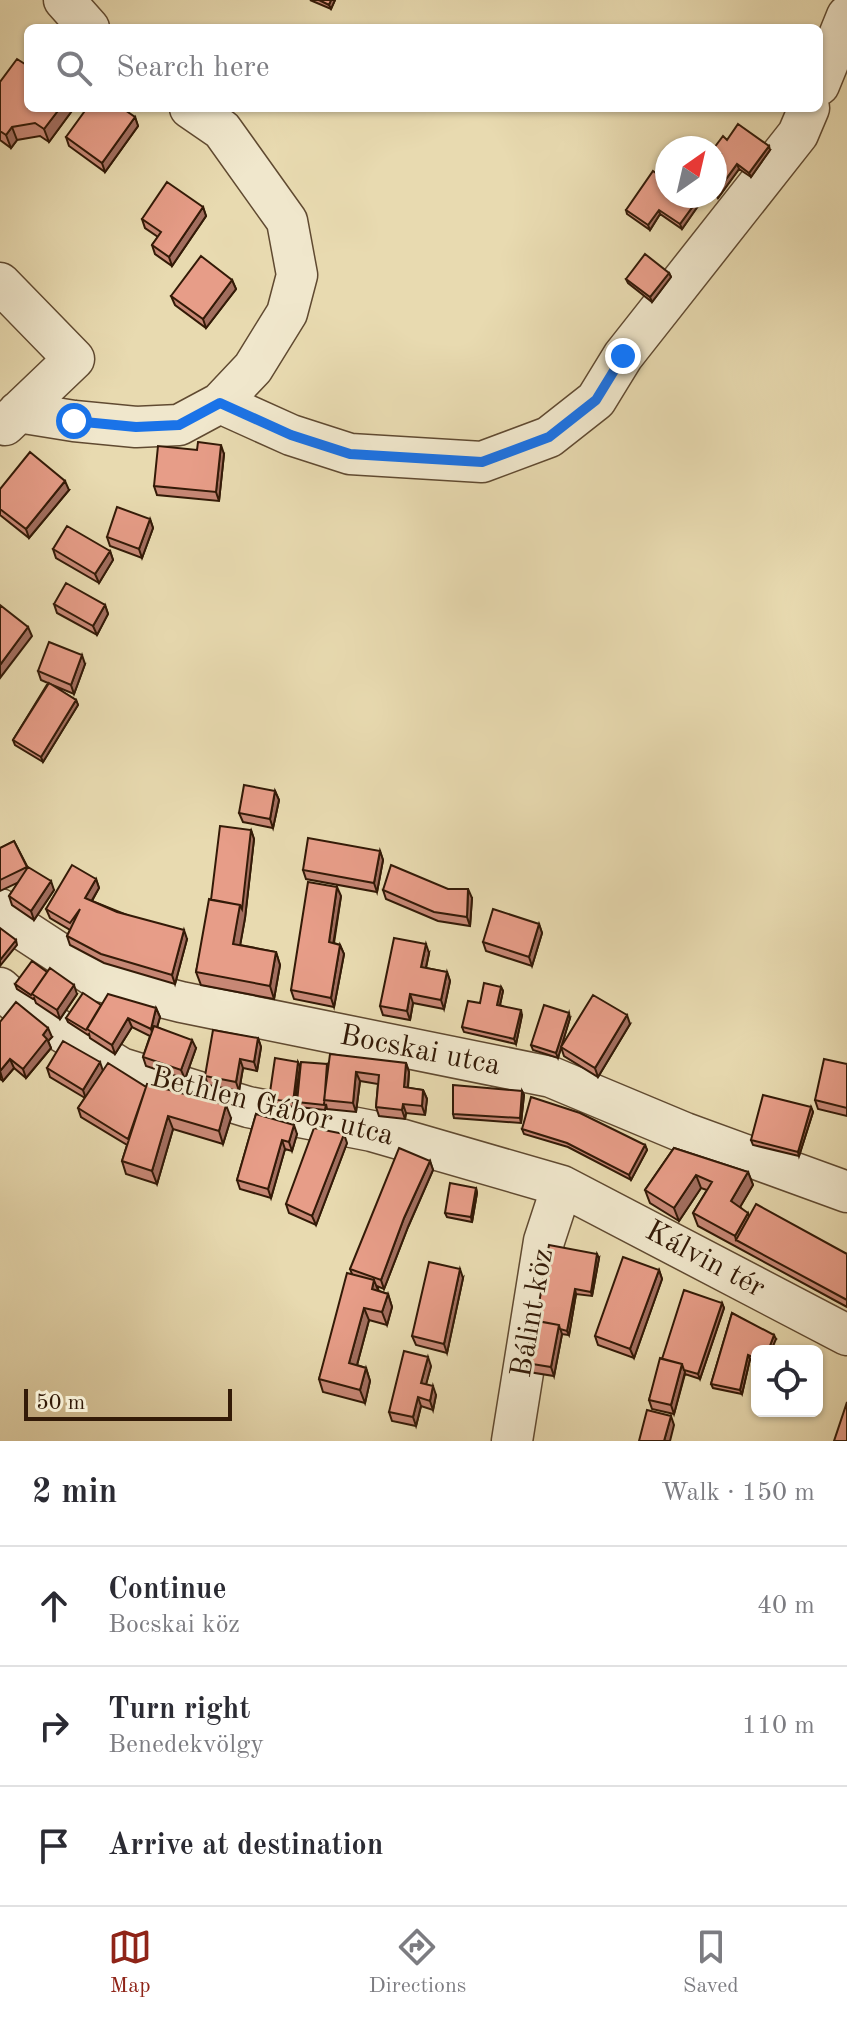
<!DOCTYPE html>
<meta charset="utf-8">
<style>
body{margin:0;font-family:"Old Standard TT",serif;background:#f2f2f3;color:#2b2b33}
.controls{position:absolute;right:24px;bottom:24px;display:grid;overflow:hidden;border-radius:12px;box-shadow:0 2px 6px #0004}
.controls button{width:72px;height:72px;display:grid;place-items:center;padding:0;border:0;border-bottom:2px solid #e1e1e2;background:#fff;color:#2b2b33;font:40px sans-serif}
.compass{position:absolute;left:655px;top:136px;width:72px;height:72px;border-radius:50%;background:#fff;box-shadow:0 2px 6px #0004;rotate:34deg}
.scale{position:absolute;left:24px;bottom:20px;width:208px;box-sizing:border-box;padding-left:8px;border:4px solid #331a07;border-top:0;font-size:22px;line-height:28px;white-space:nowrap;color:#331a07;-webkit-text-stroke:6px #f0e7cc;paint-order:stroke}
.stop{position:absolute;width:24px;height:24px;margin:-18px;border:6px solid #1a73e8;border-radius:50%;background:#fff}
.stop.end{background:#1a73e8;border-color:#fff;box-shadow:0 2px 8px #0008}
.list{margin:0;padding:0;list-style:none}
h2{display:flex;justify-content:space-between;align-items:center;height:104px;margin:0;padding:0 32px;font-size:34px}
h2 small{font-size:26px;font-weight:400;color:#7c7c81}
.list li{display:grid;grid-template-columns:52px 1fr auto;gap:24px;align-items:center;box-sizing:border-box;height:120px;padding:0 32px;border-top:2px solid #e1e1e2}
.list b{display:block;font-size:30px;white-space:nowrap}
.list p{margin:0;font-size:26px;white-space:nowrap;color:#7c7c81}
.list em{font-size:26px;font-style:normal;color:#7c7c81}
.icon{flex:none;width:44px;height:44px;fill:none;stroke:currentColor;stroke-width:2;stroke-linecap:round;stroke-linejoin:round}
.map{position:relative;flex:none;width:847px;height:1441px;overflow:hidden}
.search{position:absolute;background:#fff;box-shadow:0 2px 6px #0004;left:24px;right:24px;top:24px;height:88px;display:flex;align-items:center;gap:20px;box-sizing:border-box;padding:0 28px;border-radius:12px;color:#7c7c81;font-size:30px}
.sheet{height:464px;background:#fff}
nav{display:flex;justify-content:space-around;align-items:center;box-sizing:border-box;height:112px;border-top:2px solid #e1e1e2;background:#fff;font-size:22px;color:#7c7c81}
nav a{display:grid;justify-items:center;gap:4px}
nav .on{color:#8f2418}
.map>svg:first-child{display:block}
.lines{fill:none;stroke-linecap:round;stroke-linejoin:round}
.minor-casing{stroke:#604a31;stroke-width:43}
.minor{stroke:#f0e7cc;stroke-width:40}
.wall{fill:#c78775;stroke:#331a07;stroke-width:2}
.shaded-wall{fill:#a26e5f;stroke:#331a07;stroke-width:2}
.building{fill:#e79d88;stroke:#331a07;stroke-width:2}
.route{stroke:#1a73e8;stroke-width:10}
.labels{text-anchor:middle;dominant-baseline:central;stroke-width:6;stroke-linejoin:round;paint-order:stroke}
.street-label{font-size:30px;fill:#331a07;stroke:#f0e7cc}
</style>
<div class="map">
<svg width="847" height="1441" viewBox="0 0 847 1441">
<rect width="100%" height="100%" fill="#e8dab0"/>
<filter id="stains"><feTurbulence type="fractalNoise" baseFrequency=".0025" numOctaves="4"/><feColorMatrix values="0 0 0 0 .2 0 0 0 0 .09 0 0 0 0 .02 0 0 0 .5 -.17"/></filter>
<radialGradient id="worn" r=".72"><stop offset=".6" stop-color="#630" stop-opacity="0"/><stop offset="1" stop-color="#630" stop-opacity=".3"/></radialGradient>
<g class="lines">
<defs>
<path id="minor" d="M 64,0 L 89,28
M 819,85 L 847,16
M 0,283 L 74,359 L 5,425
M 220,403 L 291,435 L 350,454 L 482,462 L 549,437 L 596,400 L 623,356 L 798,134 L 809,108
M 18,412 L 74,421 L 136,427 L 179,425 L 220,403 L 253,368 L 287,313 L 297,275 L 287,221 L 222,130 L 190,108
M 0,909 L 16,925 L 103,982 L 181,1002 L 551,1077 L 685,1133 L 847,1192
M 0,988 L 20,1006 L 121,1068 L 248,1107 L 372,1131 L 562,1186 L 847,1335
M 512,1441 L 544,1241 L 562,1186"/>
</defs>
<!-- minor casing -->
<use href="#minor" class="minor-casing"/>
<!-- minor -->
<use href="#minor" class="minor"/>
</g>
<!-- wall -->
<path class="wall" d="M 310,0 L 335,0 L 331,9 Z
M 0,82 L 28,108 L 74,108 L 49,142 L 40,136 L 17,140 L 11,148 L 0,140 Z
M 135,117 L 138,126 L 105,172 L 69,146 L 66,137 Z
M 715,148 L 770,150 L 751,177 L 739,169 L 718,198 L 715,196 L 715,163 L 720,156 L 716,153 Z
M 696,202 L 698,206 L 682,229 L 660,214 L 650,230 L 627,214 L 626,210 Z
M 203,207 L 206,216 L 172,266 L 155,254 L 152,245 L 158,237 L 145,228 L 142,219 Z
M 669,273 L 671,277 L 652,302 L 628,283 L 626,279 Z
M 232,280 L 236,289 L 206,328 L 175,305 L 171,296 Z
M 224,454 L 219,501 L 157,495 L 154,486 Z
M 0,489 L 69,490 L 29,538 L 0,515 Z
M 150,519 L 153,528 L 142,558 L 110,546 L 107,537 Z
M 53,549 L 110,551 L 113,560 L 99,583 L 56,558 Z
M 54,604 L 105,605 L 108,614 L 97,635 L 57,613 Z
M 85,664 L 74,694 L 50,684 L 76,700 L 78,705 L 43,762 L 15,745 L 13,740 L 48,683 L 41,680 L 38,671 Z
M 275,791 L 279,800 L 273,828 L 243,822 L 239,813 Z
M 251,830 L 254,839 L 245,918 L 240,945 L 276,952 L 280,965 L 274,999 L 201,985 L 196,972 L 211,900 Z
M 14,841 L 28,868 L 54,890 L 34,920 L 12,905 L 9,896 L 19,882 L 0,891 L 0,848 Z
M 380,851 L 383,860 L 377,892 L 306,879 L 303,870 Z
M 96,879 L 99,888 L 92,901 L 187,939 L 175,984 L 104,963 L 70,945 L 67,936 L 70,930 L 50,918 L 46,909 Z
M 383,890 L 472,898 L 470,926 L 438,921 L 386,899 Z
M 341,896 L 334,943 L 340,945 L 344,954 L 334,1007 L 294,999 L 291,990 Z
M 539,924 L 542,933 L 532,966 L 486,951 L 483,942 Z
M 429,953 L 426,968 L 447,972 L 450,981 L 444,1009 L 413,1003 L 410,1020 L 383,1015 L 380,1006 Z
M 15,984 L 77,994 L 60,1019 L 36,1003 L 34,998 L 33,999 L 17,989 Z
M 501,987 L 503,991 L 500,1005 L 522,1015 L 516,1044 L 464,1032 L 462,1027 L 480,1003 Z
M 101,1005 L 156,1008 L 160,1017 L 157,1027 L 196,1048 L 185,1079 L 146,1066 L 143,1057 L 150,1036 L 132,1027 L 115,1054 L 90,1038 L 89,1034 L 88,1035 L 68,1022 L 66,1018 Z
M 570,1018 L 561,1047 L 630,1024 L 598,1077 L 564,1056 L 561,1047 L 558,1058 L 533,1050 L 531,1045 Z
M 0,1022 L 52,1037 L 48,1041 L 51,1048 L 26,1078 L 14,1068 L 3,1081 L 0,1079 Z
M 258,1038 L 261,1047 L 257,1071 L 243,1068 L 239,1091 L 208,1085 L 205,1076 Z
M 406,1063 L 409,1072 L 408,1088 L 423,1090 L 427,1099 L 425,1115 L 406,1113 L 405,1119 L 379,1116 L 376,1107 L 378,1084 L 360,1081 L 356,1112 L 327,1109 L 326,1104 L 325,1110 L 299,1107 L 297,1102 L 327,1064 L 328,1067 Z
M 847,1064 L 847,1116 L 818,1109 L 815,1100 Z
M 300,1066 L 294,1107 L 271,1103 L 269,1099 Z
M 47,1068 L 103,1071 L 231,1118 L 223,1144 L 173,1129 L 157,1184 L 126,1174 L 122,1161 L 127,1145 L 81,1117 L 78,1108 L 85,1098 L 50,1077 Z
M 522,1091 L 524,1095 L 521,1123 L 454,1118 L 453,1114 Z
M 811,1107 L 813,1112 L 799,1156 L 753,1145 L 751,1140 Z
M 256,1114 L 297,1134 L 292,1151 L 285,1149 L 271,1198 L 240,1189 L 237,1180 Z
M 522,1129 L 645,1145 L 647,1150 L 631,1180 L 568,1147 L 524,1134 Z
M 347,1143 L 316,1225 L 289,1213 L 286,1204 Z
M 674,1148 L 748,1172 L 753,1185 L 740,1207 L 749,1216 L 847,1254 L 847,1307 L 698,1226 L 693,1213 L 707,1190 L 701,1188 L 679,1221 L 650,1203 L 645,1190 Z
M 430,1161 L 433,1170 L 408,1227 L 384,1289 L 377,1286 L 379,1291 L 388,1294 L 392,1307 L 387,1325 L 369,1320 L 357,1365 L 366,1368 L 370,1381 L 365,1403 L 323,1392 L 319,1379 L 352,1274 L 350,1269 Z
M 476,1188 L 477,1193 L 472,1222 L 447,1217 L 445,1213 Z
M 599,1258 L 592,1296 L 576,1294 L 569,1335 L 562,1334 L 554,1376 L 529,1372 L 526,1363 L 536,1321 Z
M 659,1270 L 662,1279 L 634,1358 L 598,1345 L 595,1336 Z
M 463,1278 L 447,1353 L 416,1345 L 412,1336 Z
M 722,1303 L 724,1308 L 700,1379 L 685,1374 L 674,1414 L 652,1409 L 649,1400 L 662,1359 Z
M 732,1313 L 776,1339 L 757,1351 L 757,1363 L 750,1359 L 742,1394 L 713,1388 L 711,1384 Z
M 431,1366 L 426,1384 L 436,1395 L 433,1410 L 421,1406 L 416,1426 L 392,1421 L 389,1412 Z"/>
<!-- shaded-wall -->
<path class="shaded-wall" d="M 331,0 L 335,0 L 331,9 L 329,5 Z
M 60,108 L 74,108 L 49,142 L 44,129 Z
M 135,117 L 138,126 L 105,172 L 102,163 Z
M 12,127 L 17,140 L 11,148 L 6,135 Z
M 769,146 L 770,150 L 751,177 L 749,173 Z
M 737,164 L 739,169 L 718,198 L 716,193 Z
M 696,202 L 698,206 L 682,229 L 680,224 Z
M 203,207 L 206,216 L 172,266 L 169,257 Z
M 659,210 L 660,214 L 650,230 L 648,225 Z
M 669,273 L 671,277 L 652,302 L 650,297 Z
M 232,280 L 236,289 L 206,328 L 203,319 Z
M 221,445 L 224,454 L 219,501 L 216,492 Z
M 65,481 L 69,490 L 29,538 L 26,529 Z
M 150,519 L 153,528 L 142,558 L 139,549 Z
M 110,551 L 113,560 L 99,583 L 95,574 Z
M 105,605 L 108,614 L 97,635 L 93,626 Z
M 28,627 L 32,636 L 0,678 L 0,665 Z
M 82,655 L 85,664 L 74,694 L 71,685 Z
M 76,700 L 78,705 L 43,762 L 41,757 Z
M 275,791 L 279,800 L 273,828 L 270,819 Z
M 251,830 L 254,839 L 245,918 L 238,957 L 233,944 Z
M 380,851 L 383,860 L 377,892 L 374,883 Z
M 96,879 L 99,888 L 88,907 L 85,898 Z
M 51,881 L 54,890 L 34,920 L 31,911 Z
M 337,887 L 341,896 L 332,951 L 329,942 Z
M 468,889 L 472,898 L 470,926 L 467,917 Z
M 539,924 L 542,933 L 532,966 L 529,957 Z
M 184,930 L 187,939 L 175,984 L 172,975 Z
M 16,940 L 17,945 L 0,966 L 0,960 Z
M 426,944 L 429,953 L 424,976 L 421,967 Z
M 340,945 L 344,954 L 334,1007 L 331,998 Z
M 276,952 L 280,965 L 274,999 L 270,986 Z
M 447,972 L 450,981 L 444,1009 L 441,1000 Z
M 74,985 L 77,994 L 60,1019 L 57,1010 Z
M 501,987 L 503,991 L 499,1009 L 497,1005 Z
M 410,994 L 413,1003 L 410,1020 L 407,1011 Z
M 156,1008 L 160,1017 L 154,1038 L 151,1029 Z
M 521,1010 L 522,1015 L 516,1044 L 514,1039 Z
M 569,1013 L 570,1018 L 558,1058 L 556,1053 Z
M 627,1015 L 630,1024 L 598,1077 L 595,1068 Z
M 128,1018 L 132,1027 L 115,1054 L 112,1045 Z
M 48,1028 L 52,1037 L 48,1041 L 51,1048 L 26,1078 L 23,1069 L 43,1035 Z
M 258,1038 L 261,1047 L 257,1071 L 254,1062 Z
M 192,1040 L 196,1048 L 185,1079 L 181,1070 Z
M 10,1059 L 14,1068 L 3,1081 L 0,1071 Z
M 240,1059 L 243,1068 L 239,1091 L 236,1082 Z
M 100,1062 L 103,1071 L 86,1099 L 83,1090 Z
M 298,1062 L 300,1066 L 294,1107 L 293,1102 Z
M 406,1063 L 409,1072 L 407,1096 L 404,1087 Z
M 356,1072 L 360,1081 L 356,1112 L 353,1103 Z
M 423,1090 L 427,1099 L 425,1115 L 422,1106 Z
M 522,1091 L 524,1095 L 521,1123 L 520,1118 Z
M 403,1104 L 406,1113 L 405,1119 L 402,1110 Z
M 226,1105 L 231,1118 L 223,1144 L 219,1131 Z
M 811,1107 L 813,1112 L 799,1156 L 798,1152 Z
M 168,1116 L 173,1129 L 157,1184 L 152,1171 Z
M 294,1125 L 297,1134 L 292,1151 L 289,1142 Z
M 344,1134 L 347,1143 L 316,1225 L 312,1216 Z
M 282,1140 L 285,1149 L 271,1198 L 268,1189 Z
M 645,1145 L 647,1150 L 631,1180 L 629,1175 Z
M 430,1161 L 433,1170 L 408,1227 L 384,1289 L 381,1280 L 404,1218 Z
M 748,1172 L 753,1185 L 736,1214 L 731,1201 Z
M 696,1175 L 701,1188 L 679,1221 L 674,1208 Z
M 476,1188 L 477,1193 L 472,1222 L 471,1217 Z
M 748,1213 L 752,1226 L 736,1240 L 735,1236 Z
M 597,1254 L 599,1258 L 592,1296 L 591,1292 Z
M 460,1269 L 463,1278 L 447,1353 L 444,1344 Z
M 659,1270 L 662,1279 L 634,1358 L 630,1349 Z
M 374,1280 L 379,1293 L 372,1289 Z
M 575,1289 L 576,1294 L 569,1335 L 567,1331 Z
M 388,1294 L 392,1307 L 387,1325 L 382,1312 Z
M 722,1303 L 724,1308 L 700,1379 L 698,1374 Z
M 364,1308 L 369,1320 L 354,1376 L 349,1363 Z
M 559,1325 L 562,1334 L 554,1376 L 551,1367 Z
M 774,1335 L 776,1339 L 771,1351 L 768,1351 Z
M 748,1355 L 750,1359 L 742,1394 L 740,1390 Z
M 428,1357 L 431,1366 L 424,1392 L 421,1383 Z
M 682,1364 L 685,1372 L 674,1414 L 671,1405 Z
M 366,1368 L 370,1381 L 365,1403 L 360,1390 Z
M 433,1386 L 436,1395 L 433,1410 L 430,1401 Z
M 418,1397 L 421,1406 L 416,1426 L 413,1417 Z
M 671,1416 L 674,1425 L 670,1441 L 664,1441 Z"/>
<!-- building -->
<path class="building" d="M 319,0 L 331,0 L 329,5 Z
M 17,59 L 28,66 L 28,108 L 60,108 L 44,129 L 35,123 L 12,127 L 6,135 L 0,131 L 0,82 Z
M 87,108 L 122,108 L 135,117 L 102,163 L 66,137 Z
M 738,124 L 769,146 L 749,173 L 737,164 L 716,193 L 715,192 L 715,163 L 721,154 L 714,148 L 723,136 L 727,140 Z
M 653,171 L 667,181 L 667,196 L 688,196 L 696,202 L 680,224 L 659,210 L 648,225 L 626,210 Z
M 167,182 L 203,207 L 169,257 L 152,245 L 161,232 L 142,219 Z
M 645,254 L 669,273 L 650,297 L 626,279 Z
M 201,256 L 232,280 L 203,319 L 171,296 Z
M 198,442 L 221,445 L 216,492 L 154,486 L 158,446 L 197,450 Z
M 30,452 L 65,481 L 26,529 L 0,509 L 0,489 Z
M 117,507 L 150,519 L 139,549 L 107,537 Z
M 67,526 L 110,551 L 95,574 L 53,549 Z
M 66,583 L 105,605 L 93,626 L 54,604 Z
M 0,605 L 28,627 L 0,665 Z
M 49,642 L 82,655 L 71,685 L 38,671 Z
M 49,683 L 76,700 L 41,757 L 13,740 Z
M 244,785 L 275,791 L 270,819 L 239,813 Z
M 220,826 L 251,830 L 242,909 L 240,905 L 211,900 Z
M 308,838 L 380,851 L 374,883 L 303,870 Z
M 14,841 L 27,867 L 0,880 L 0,848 Z
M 72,865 L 96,879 L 85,898 L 117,912 L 184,930 L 172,975 L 101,954 L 67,936 L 80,909 L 70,923 L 46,909 Z
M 391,865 L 448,889 L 468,889 L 467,917 L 434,912 L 383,890 Z
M 28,867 L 51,881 L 31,911 L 9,896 Z
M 308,882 L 337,887 L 329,942 L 340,945 L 331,998 L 291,990 Z
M 209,899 L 240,905 L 233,944 L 276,952 L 270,986 L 196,972 Z
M 493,909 L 539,924 L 529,957 L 483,942 Z
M 0,928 L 16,940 L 0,960 Z
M 394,938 L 426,944 L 421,967 L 447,972 L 441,1000 L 410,994 L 407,1011 L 380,1006 Z
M 32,961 L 47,972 L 31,995 L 15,984 Z
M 50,968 L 74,985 L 57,1010 L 32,994 Z
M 484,983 L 501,987 L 497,1005 L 521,1010 L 514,1039 L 462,1027 L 468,1001 L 480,1003 Z
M 83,993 L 101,1005 L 86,1030 L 66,1018 Z
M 108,994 L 156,1008 L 151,1029 L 128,1018 L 112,1045 L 87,1029 Z
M 593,995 L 627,1015 L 595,1068 L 561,1047 Z
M 16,1002 L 48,1028 L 43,1035 L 47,1039 L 23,1069 L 10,1059 L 0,1071 L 0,1022 Z
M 544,1005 L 569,1013 L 556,1053 L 531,1045 Z
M 154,1026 L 192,1040 L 181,1070 L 143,1057 Z
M 213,1030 L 258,1038 L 254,1062 L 240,1059 L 236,1082 L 205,1076 Z
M 63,1041 L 100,1062 L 83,1090 L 47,1068 Z
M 330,1054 L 406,1063 L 404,1087 L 423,1090 L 422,1106 L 403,1104 L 402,1110 L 376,1107 L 379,1075 L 356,1072 L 353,1103 L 324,1100 Z
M 275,1058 L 298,1062 L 293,1102 L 269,1099 Z
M 824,1059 L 847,1064 L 847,1108 L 815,1100 Z
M 301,1062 L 327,1064 L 324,1105 L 297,1102 Z
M 108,1063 L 146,1087 L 128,1139 L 78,1108 Z
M 147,1084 L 226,1105 L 219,1131 L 168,1116 L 152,1171 L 122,1161 Z
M 453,1085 L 522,1091 L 520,1118 L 453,1114 Z
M 763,1095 L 811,1107 L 798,1152 L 751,1140 Z
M 531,1097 L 580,1113 L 645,1145 L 629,1175 L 567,1143 L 522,1129 Z
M 256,1114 L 294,1125 L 289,1142 L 282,1140 L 268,1189 L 237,1180 Z
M 314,1128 L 344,1134 L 312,1216 L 286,1204 Z
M 399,1148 L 430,1161 L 404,1218 L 381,1280 L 350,1269 Z
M 674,1148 L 748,1172 L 731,1201 L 748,1213 L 735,1236 L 693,1213 L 712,1182 L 696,1175 L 674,1208 L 645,1190 Z
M 450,1183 L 476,1188 L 471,1217 L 445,1213 Z
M 756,1204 L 847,1254 L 847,1300 L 736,1240 Z
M 549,1245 L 597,1254 L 591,1292 L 575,1289 L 567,1331 L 560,1329 L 559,1325 L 536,1321 Z
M 623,1257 L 659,1270 L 630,1349 L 595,1336 Z
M 429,1262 L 460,1269 L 444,1344 L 412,1336 Z
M 347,1273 L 374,1280 L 372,1289 L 388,1294 L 382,1312 L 364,1308 L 349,1363 L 366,1368 L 360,1390 L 319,1379 Z
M 684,1290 L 722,1303 L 698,1374 L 684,1370 L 682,1364 L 662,1359 Z
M 732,1313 L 774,1335 L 768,1351 L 757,1351 L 757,1359 L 748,1355 L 740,1390 L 711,1384 Z
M 533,1320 L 559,1325 L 551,1367 L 526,1363 Z
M 404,1351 L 428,1357 L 421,1383 L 433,1386 L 430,1401 L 418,1397 L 413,1417 L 389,1412 Z
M 660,1358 L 682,1364 L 671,1405 L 649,1400 Z
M 847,1402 L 847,1441 L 834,1441 Z
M 647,1410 L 671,1416 L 664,1441 L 639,1441 Z"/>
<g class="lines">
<!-- route -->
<path class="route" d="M 74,421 L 136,427 L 179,425 L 220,403 L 291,435 L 350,454 L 482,462 L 549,437 L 596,400 L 623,356"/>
</g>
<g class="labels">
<!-- street labels -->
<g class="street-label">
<text transform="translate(420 1051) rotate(11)">Bocskai utca</text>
<text transform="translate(272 1107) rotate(14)">Bethlen Gábor utca</text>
<text transform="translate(705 1260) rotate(28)">Kálvin tér</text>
<text transform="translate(533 1313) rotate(-80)">Bálint köz</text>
</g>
</g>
<rect width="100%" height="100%" filter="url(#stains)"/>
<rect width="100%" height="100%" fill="url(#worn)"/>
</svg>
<div class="controls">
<button><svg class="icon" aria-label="locate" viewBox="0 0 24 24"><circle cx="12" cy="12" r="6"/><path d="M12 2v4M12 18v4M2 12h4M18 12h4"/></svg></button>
</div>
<svg class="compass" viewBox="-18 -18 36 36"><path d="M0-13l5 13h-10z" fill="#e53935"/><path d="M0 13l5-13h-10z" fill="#7c7c81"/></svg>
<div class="scale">50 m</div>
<div class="stop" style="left:74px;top:421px"></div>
<div class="stop end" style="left:623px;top:356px"></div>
<div class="search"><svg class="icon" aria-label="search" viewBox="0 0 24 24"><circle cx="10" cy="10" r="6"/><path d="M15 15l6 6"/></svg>Search here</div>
</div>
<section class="sheet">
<h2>2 min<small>Walk · 150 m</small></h2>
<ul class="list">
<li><svg class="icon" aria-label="ahead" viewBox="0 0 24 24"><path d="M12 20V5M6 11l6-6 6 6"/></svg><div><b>Continue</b><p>Bocskai köz</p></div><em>40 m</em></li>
<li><svg class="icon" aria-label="right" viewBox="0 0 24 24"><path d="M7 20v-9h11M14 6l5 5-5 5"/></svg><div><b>Turn right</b><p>Benedekvölgy</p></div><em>110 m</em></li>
<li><svg class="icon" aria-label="arrive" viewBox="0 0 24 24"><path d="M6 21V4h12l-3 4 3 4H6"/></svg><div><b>Arrive at destination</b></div></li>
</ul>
</section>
<nav>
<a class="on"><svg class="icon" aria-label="map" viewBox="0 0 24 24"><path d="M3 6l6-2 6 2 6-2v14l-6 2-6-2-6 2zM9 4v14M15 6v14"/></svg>Map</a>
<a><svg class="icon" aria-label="directions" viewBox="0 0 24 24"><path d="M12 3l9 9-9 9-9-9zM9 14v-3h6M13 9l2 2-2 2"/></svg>Directions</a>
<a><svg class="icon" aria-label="saved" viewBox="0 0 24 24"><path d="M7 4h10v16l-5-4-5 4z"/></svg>Saved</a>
</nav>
